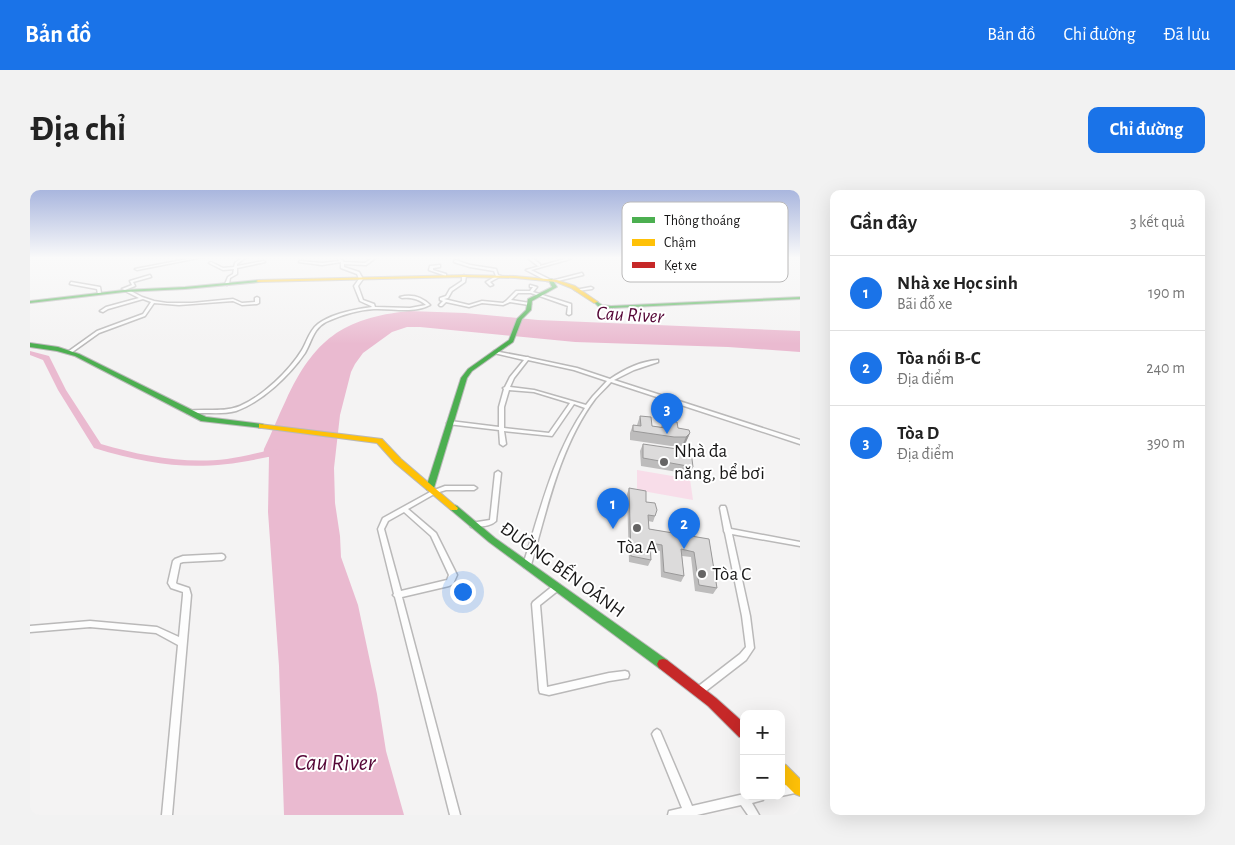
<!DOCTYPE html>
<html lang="vi">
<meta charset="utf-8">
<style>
body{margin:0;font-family:"Alegreya Sans",sans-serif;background:#f2f2f2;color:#222}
.controls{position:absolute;right:15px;bottom:15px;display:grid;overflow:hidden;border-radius:10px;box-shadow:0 5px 20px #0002}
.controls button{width:45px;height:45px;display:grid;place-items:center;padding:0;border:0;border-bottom:1px solid #e0e0e0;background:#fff;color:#222;font:25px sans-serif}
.you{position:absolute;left:432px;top:401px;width:18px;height:18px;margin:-12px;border:4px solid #fff;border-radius:50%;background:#1a73e8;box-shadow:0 0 0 8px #1a73e833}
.badge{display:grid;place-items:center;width:32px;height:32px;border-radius:50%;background:#1a73e8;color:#fff;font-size:16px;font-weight:700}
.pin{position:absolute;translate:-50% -41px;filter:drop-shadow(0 1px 2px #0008)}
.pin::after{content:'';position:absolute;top:26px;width:18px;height:15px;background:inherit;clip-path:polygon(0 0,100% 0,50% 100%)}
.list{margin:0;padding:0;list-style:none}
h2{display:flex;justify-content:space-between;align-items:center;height:65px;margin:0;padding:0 20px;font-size:21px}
h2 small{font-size:16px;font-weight:400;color:#767676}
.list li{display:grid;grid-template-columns:32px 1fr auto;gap:15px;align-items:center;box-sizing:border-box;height:75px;padding:0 20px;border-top:1px solid #e0e0e0}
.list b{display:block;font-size:19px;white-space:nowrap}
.list p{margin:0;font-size:16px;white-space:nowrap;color:#767676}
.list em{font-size:16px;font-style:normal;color:#767676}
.map{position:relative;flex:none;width:770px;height:625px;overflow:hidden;border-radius:10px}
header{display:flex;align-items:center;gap:30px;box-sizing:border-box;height:70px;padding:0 25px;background:#1a73e8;color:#fff}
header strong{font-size:24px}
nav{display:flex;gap:28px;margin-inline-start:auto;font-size:18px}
.intro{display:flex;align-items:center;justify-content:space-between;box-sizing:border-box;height:120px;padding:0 30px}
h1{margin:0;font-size:35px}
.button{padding:12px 22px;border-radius:10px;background:#1a73e8;color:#fff;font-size:18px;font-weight:700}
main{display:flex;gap:30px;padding:0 30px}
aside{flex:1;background:#fff;border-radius:10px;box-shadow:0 5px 20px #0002}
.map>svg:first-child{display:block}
.green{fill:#f8dde9}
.water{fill:#eabad0}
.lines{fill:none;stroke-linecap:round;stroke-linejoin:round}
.river{fill:#eabad0;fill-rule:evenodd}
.street-casing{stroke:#bab9b9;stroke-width:3}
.fast-casing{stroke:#bab9b9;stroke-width:2}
.slow-casing{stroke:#bab9b9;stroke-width:2}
.jam-casing{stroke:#bab9b9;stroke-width:2}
.street{fill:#fdfdfd;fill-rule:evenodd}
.fast{fill:#4caf50;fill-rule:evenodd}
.slow{fill:#ffc107;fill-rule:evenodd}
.jam{fill:#c62828;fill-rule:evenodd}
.wall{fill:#bdbcbc}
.shaded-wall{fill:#9a9999}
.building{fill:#dcdbdb;stroke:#9a9999}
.poi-dot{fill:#656464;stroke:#fff;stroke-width:2}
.labels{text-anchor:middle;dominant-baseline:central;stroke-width:4;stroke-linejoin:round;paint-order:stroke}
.poi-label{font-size:19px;fill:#181717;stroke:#fff;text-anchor:start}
.street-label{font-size:19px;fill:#181717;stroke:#fff}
.water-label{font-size:20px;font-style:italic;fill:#560737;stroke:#fff}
.near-water-label{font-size:24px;font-style:italic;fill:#560737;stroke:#fff}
.key{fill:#fff;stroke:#bab9b9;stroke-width:1}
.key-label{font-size:14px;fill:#181717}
</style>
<header>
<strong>Bản đồ</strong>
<nav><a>Bản đồ</a><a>Chỉ đường</a><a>Đã lưu</a></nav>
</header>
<div class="intro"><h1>Địa chỉ</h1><a class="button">Chỉ đường</a></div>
<main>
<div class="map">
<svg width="770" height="625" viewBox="0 0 770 625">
<rect width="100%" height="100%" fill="#f4f3f3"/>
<!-- green -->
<path class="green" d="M 607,280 L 660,289 L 663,310 L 607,300 Z"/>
<!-- water -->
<path class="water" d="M 379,121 L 435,123 L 508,130 L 770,141 L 770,162 L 698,157 L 545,152 L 390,137 L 377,137 L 362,142 L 333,163 L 325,174 L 321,182 L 310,225 L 304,278 L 305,313 L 310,346 L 311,367 L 328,415 L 347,504 L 356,561 L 374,625 L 254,625 L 249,476 L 238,322 L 239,267 L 233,266 L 234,259 C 242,243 248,226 256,210 C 284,150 312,128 379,121 Z"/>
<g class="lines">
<!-- river -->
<path class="river" d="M 0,161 L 19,166 L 36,200 L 71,254 C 112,266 154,274 197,269 C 213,267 230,262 246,259 L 251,262 L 250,264 C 178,282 134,279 64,258 L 28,200 L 13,170 L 0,165 Z"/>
<defs>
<path id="street" d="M 168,67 L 173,67 L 107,80 L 105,79 Z
M 213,67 L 216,67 L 207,74 L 207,76 L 234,71 L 235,72 L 207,78 L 207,84 L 200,88 L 199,94 L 197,95 L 195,94 L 198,87 L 203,84 L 204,79 L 193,80 L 179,73 L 181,72 L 193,78 L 204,77 L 205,73 Z
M 307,67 L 309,67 L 314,72 L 335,73 L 344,67 L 347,67 L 336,75 L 314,74 L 314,77 L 329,82 L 333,89 L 328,96 L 333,110 L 344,114 L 345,117 L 380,118 L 396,115 C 389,109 381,107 372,108 L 370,107 C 381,104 392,107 400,115 C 383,124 362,118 344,119 C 328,120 311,125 296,132 C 283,139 282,151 275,163 C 260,185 232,212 206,221 C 195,224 184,223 172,223 C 167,223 162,223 157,223 L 157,221 C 175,218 193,223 210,216 C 233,206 259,181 272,160 C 277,152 279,141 288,134 C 301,124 326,119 342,117 L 341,116 L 330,111 L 324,96 L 329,89 L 327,84 L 311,78 L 311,72 L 292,75 L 269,72 L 270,71 L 292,73 L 309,71 Z
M 499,67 L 503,67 L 502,68 L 510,74 L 510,76 L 508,76 L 499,69 Z
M 538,68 L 540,69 L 501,80 L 519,89 L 519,91 L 517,91 L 496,80 Z
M 425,70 L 440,75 L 466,79 L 468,85 L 471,86 L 460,92 L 463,95 L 460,96 L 456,92 L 466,86 L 464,81 L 440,77 L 424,72 Z
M 410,75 L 410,77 L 403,78 L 403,80 L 416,84 L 416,86 L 399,80 L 400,76 Z
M 552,83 L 553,85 L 523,92 L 521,91 Z
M 120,85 L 121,87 L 103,92 L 105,96 L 95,100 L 92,99 L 102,95 L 100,91 Z
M 434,85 L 436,86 L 435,92 L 422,101 L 418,108 L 414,109 L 439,115 L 452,111 L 473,113 L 476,111 L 486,101 L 500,101 L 503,97 L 500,97 L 500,95 L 507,97 L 503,102 L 541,114 L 541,124 L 539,125 L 537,124 L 538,116 L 501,103 L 488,103 L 481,110 L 500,113 L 501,114 L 499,115 L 480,112 L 473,115 L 452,113 L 439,117 L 416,112 L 412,116 L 410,116 L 409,115 L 413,111 L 410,110 L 410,108 L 416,106 L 420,99 L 432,91 L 432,86 Z
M 41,92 L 70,97 L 71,103 L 68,104 L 67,99 L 40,94 Z
M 561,97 L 563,98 L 562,99 L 547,101 L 545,100 Z
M 97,100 L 99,100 L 112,107 L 124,111 L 137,113 L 162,113 L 203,109 L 212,113 L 225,112 L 225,108 L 227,107 L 229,108 L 229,113 L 227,114 L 212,115 L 203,111 L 149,115 L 124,113 L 115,126 L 69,143 L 41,163 L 39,163 L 39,161 L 67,141 L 113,124 L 121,112 L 113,109 L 78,119 L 73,122 L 70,121 L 76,117 L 109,108 L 97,102 Z
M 464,161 L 496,167 L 498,167 L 500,168 L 547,178 L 580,189 C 593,180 611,171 628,170 L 628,172 L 604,180 L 584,190 L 770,250 L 770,254 L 581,192 C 576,198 570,203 565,209 C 530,256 517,319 501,375 L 500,377 L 497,378 L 494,377 L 493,375 C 510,322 523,264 555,218 L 544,214 L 522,246 L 474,241 L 476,254 L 473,256 L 470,254 L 469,240 L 418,234 L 417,233 L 420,231 L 469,237 L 469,217 L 474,199 L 473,198 L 475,197 L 480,187 L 494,170 L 464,163 ZM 498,170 L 544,180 L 577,191 L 563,206 L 556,215 L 504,200 L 480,197 L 484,188 ZM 479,200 L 504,202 L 540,213 L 519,243 L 474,238 L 474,217 Z
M 468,281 L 471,283 L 466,331 C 460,337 451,336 443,337 L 441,337 L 440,335 L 441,333 L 460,330 L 465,283 Z
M 415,296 L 444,296 L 447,298 L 444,300 L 416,300 L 406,303 L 378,319 L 406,343 L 427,385 L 423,394 L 419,396 L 372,407 L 430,625 L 420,625 L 365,407 L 363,405 L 364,404 L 348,339 L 352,330 L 353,328 L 402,301 ZM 374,322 L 401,346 L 419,385 L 417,390 L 371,401 L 354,339 L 358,331 Z
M 691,316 L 695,316 L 696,318 L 701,339 L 770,352 L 770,356 L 702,344 L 720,426 L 724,458 L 716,470 L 672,504 L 669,505 L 666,504 L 665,501 L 666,498 L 710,464 L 716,457 L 712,426 L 695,343 L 694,341 L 694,340 L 690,318 Z
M 192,364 L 194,365 L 195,367 L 194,369 L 192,370 L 153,372 L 150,373 L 146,393 L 147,394 L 159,398 L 161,405 L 142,625 L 132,625 L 148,455 L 126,443 L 60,437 L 0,442 L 0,436 L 60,431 L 127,437 L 149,447 L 153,405 L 153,402 L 141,398 L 138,393 L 143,371 L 145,369 L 153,366 Z
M 527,394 L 530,395 L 531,397 L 530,399 L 510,415 L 517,497 L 579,483 L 595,481 L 598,482 L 599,485 L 598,488 L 579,491 L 519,505 L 510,503 L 509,500 L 502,414 L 503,412 L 524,395 Z
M 627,539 L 630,541 L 662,616 L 714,604 L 714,606 L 734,606 L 733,610 L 722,613 L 729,625 L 718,625 L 711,615 L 667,625 L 638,625 L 639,621 L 652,618 L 622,544 L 624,541 Z
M 767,593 L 770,594 L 770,602 L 751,606 L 751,596 Z"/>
<path id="fast" d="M 518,89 L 522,89 L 527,97 L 502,111 L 501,120 L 492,129 L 483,152 L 442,181 L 437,188 L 404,298 L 403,300 L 397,300 L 396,298 L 431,188 L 438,179 L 479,150 L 487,129 L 496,120 L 498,109 L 522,97 Z
M 228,90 L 230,92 L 155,99 L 94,102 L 0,113 L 0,111 L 94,100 L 155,97 Z
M 770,107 L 770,109 L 581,118 L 569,117 L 564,112 L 566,111 L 572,115 L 581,116 Z
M 0,153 L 28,157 L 49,164 L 176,227 L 232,234 L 236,236 L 232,238 L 171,231 L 45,166 L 27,161 L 0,157 Z
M 424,315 L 427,316 L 465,348 L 637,470 L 639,474 L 637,478 L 633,479 L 629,478 L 459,352 L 421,320 L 420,318 Z"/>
<path id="slow" d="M 434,85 L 485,86 L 527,90 L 545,96 L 568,112 L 564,113 L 541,98 L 526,92 L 485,88 L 434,87 L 228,92 L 226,91 L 228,90 Z
M 229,234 L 352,249 L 371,269 L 428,318 L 427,320 L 421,320 L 365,273 L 347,253 L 232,238 L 229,238 Z
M 751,573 L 756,575 L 770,589 L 770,606 L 765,604 L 751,590 Z"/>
<path id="jam" d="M 633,469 L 637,470 L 686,508 L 714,533 L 714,548 L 709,547 L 678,516 L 629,478 L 627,474 L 629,470 Z"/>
</defs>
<!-- street casing -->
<use href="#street" class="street-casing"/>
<!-- fast casing -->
<use href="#fast" class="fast-casing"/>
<!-- slow casing -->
<use href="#slow" class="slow-casing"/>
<!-- jam casing -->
<use href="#jam" class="jam-casing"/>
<!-- street -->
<use href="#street" class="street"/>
<!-- fast -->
<use href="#fast" class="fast"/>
<!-- slow -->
<use href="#slow" class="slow"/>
<!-- jam -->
<use href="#jam" class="jam"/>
</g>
<!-- wall -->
<path class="wall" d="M 610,226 L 622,236 L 631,237 L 634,230 L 648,238 L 660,243 L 656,252 L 652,256 L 641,256 L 600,250 L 600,243 L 603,235 L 607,235 Z
M 613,254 L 663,277 L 660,284 L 611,276 L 610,261 Z
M 599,298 L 616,312 L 625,326 L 623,332 L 618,331 L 619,339 L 679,349 L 687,398 L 683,404 L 665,401 L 661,367 L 652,366 L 654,386 L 651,392 L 631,387 L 630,361 L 620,359 L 621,370 L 618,376 L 599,372 L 597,304 Z"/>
<!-- shaded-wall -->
<path class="shaded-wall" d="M 660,243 L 656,252 L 652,256 L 656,247 Z"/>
<!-- building -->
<path class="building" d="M 610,226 L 621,227 L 622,236 L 635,238 L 634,230 L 647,232 L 648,238 L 659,240 L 660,243 L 656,247 L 644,247 L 603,241 L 603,235 L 611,236 Z
M 613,254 L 661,261 L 663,277 L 613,268 Z
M 599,298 L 616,301 L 616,312 L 625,313 L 627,320 L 625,326 L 618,325 L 619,339 L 679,349 L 687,398 L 669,395 L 664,362 L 651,359 L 654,386 L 634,382 L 632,355 L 620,353 L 621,370 L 601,366 Z"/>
<!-- sky -->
<linearGradient id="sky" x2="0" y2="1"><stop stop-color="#a9b6de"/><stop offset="0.44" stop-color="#fafafa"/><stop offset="1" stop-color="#fafafa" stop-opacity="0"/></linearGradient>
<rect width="770" height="154" fill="url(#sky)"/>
<!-- markers -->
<g class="poi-dot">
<circle cx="634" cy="272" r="5"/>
<circle cx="607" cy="338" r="5"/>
<circle cx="672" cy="384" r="5"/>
</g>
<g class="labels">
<!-- poi labels -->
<g class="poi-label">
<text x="644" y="261">Nhà đa<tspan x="644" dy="22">năng, bể bơi</tspan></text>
<text x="607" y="357" text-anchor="middle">Tòa A</text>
<text x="682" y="384">Tòa C</text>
</g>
<!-- street labels -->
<g class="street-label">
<text transform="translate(532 380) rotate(36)">ĐƯỜNG BẾN OÁNH</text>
</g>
<!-- water labels -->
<g class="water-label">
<text transform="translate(600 125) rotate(3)">Cau River</text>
</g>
<!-- near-water labels -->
<g class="near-water-label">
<text x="305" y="573">Cau River</text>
</g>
</g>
<!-- legend -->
<rect x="592" y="12" width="166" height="80" rx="8" class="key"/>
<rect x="602" y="27" width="23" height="6" fill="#4caf50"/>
<rect x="602" y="49" width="23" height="7" fill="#ffc107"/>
<rect x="602" y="72" width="23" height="6" fill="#c62828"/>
<g class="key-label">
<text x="634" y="35">Thông thoáng</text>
<text x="634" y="57">Chậm</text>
<text x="634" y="80">Kẹt xe</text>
</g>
</svg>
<div class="controls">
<button>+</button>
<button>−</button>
</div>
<div class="you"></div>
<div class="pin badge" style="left:583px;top:339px">1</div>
<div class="pin badge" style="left:654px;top:359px">2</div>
<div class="pin badge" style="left:637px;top:244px">3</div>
</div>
<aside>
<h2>Gần đây<small>3 kết quả</small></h2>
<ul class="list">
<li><span class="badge">1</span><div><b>Nhà xe Học sinh</b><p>Bãi đỗ xe</p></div><em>190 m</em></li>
<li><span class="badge">2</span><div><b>Tòa nối B-C</b><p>Địa điểm</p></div><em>240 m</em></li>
<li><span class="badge">3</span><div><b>Tòa D</b><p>Địa điểm</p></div><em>390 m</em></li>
</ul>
</aside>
</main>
